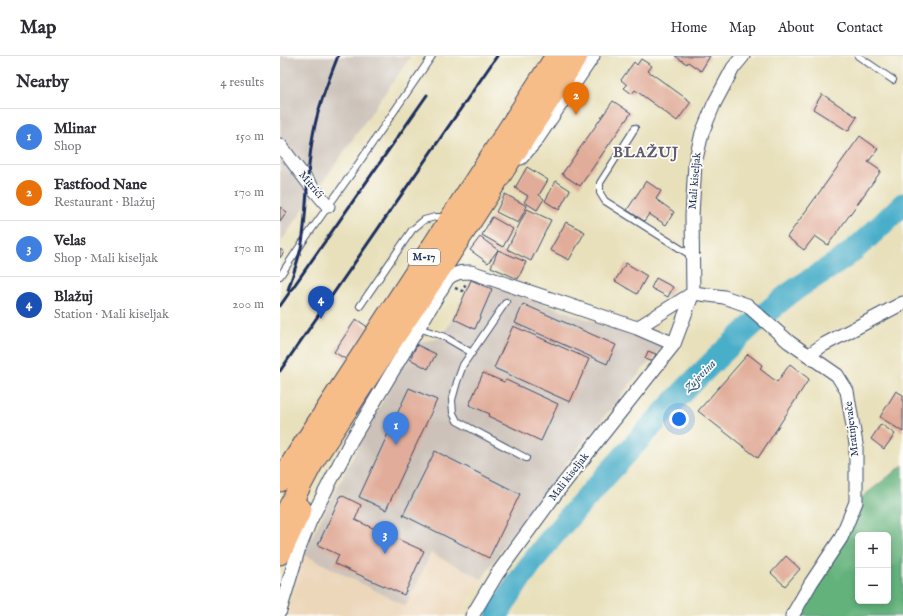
<!DOCTYPE html>
<meta charset="utf-8">
<style>
body{margin:0;font-family:"IM FELL English",serif;background:#f7f7f7;color:#2b2b33}
.controls{position:absolute;right:12px;bottom:12px;display:grid;overflow:hidden;border-radius:6px;box-shadow:0 2px 6px #0003}
.controls button{width:36px;height:36px;display:grid;place-items:center;padding:0;border:0;border-bottom:1px solid #e1e1e2;background:#fff;color:#2b2b33;font:20px sans-serif}
.you{position:absolute;left:399px;top:363px;width:14px;height:14px;margin:-10px;border:3px solid #fff;border-radius:50%;background:#1a73e8;box-shadow:0 0 0 6px #1a73e833}
.badge{display:grid;place-items:center;width:26px;height:26px;border-radius:50%;background:#b45309;color:#fff;font-size:13px;font-weight:700}
.pin{position:absolute;translate:-50% -33px;filter:drop-shadow(0 1px 2px #0008)}
.pin::after{content:'';position:absolute;top:21px;width:14px;height:12px;background:inherit;clip-path:polygon(0 0,100% 0,50% 100%)}
.list{margin:0;padding:0;list-style:none}
h2{display:flex;justify-content:space-between;align-items:center;height:52px;margin:0;padding:0 16px;font-size:17px}
h2 small{font-size:13px;font-weight:400;color:#7c7c81}
.list li{display:grid;grid-template-columns:26px 1fr auto;gap:12px;align-items:center;box-sizing:border-box;height:56px;padding:0 16px;border-top:1px solid #e1e1e2}
.list b{display:block;font-size:15px;white-space:nowrap}
.list p{margin:0;font-size:13px;white-space:nowrap;color:#7c7c81}
.list em{font-size:13px;font-style:normal;color:#7c7c81}
.map{position:relative;flex:none;width:623px;height:560px;overflow:hidden}
header{display:flex;align-items:center;gap:24px;box-sizing:border-box;height:56px;padding:0 20px;background:#fff;border-bottom:1px solid #e1e1e2}
header strong{font-size:19px}
nav{display:flex;gap:22px;margin-inline-start:auto;font-size:14px}
main{display:flex}
aside{flex:1;background:#fff}
.map>svg:first-child{display:block}
.built{fill:#edd7bb}
.industrial{fill:#ccc2b9}
.forest{fill:#64b27b;stroke:#40706c;fill-rule:evenodd}
.lines{fill:none;stroke-linecap:round;stroke-linejoin:round}
.river{stroke:#4aaec9;stroke-width:23}
.building{fill:#e1ac99}
.service-casing{stroke:#3a4a6c;stroke-width:8}
.minor-casing{stroke:#3a4a6c;stroke-width:15}
.trunk-casing{stroke:#3a4a6c;stroke-width:23}
.path{stroke:#3a4a6c;stroke-width:2.5;stroke-dasharray:3 3;stroke-linecap:butt}
.service{stroke:#fff;stroke-width:6}
.minor{stroke:#fff;stroke-width:13}
.trunk{stroke:#f7bd88;stroke-width:21}
.rail{stroke:#1b2f5e;stroke-width:3}
.labels{text-anchor:middle;dominant-baseline:central;stroke-width:3.5;stroke-linejoin:round;paint-order:stroke}
.shield{fill:#fdfcf7;stroke:#5f6c8c;stroke-width:1}
.shield-label{font-size:10px;font-weight:bold;fill:#1b2f5e}
.street-label{font-size:11px;fill:#1b2f5e;stroke:#fdfcf7}
.water-label{font-size:12px;font-style:italic;fill:#2b5b83;stroke:#fdfcf7}
.district-label{font-size:15px;font-weight:bold;letter-spacing:1px;fill:#605b73;stroke:#fdfcf7}
</style>
<header>
<strong>Map</strong>
<nav><a>Home</a><a>Map</a><a>About</a><a>Contact</a></nav>
</header>
<main>
<aside>
<h2>Nearby<small>4 results</small></h2>
<ul class="list">
<li><span class="badge" style="background:#3f7fe0">1</span><div><b>Mlinar</b><p>Shop</p></div><em>150 m</em></li>
<li><span class="badge" style="background:#e8710a">2</span><div><b>Fastfood Nane</b><p>Restaurant · Blažuj</p></div><em>170 m</em></li>
<li><span class="badge" style="background:#3f7fe0">3</span><div><b>Velas</b><p>Shop · Mali kiseljak</p></div><em>170 m</em></li>
<li><span class="badge" style="background:#1a4fb4">4</span><div><b>Blažuj</b><p>Station · Mali kiseljak</p></div><em>200 m</em></li>
</ul>
</aside>
<div class="map">
<svg width="623" height="560" viewBox="0 0 623 560">
<rect width="100%" height="100%" fill="#fdfcf7"/>
<filter id="ink" filterUnits="userSpaceOnUse"><feTurbulence type="fractalNoise" baseFrequency=".025" numOctaves="2"/><feDisplacementMap in="SourceGraphic" scale="8" xChannelSelector="R" yChannelSelector="G"/><feConvolveMatrix kernelMatrix="1 2 1 2 8 2 1 2 1" color-interpolation-filters="sRGB"/></filter>
<filter id="wash" filterUnits="userSpaceOnUse"><feTurbulence type="fractalNoise" baseFrequency=".012" numOctaves="4" result="noise"/><feDisplacementMap in="SourceGraphic" scale="16" xChannelSelector="R" yChannelSelector="G"/><feGaussianBlur stdDeviation="0.9" result="paint"/><feColorMatrix in="noise" values="0 0 0 0 0 0 0 0 0 0 0 0 0 0 0 0 0 1.4 0 .05"/><feComposite in="paint" operator="in"/></filter>
<g filter="url(#wash)">
<rect width="100%" height="100%" fill="#e8e0bb"/>
<!-- built -->
<path class="built" d="M 151,497 L 202,523 L 178,560 L 8,560 L 23,498 L 126,550 Z"/>
<!-- industrial -->
<path class="industrial" d="M 0,0 L 131,0 L 0,187 Z
M 193,223 L 383,290 L 352,326 L 296,395 L 231,479 L 202,523 L 151,497 L 126,550 L 23,498 L 68,410 L 134,287 L 162,282 Z"/>
<!-- forest -->
<path class="forest" d="M 623,409 L 623,560 L 513,560 L 576,446 ZM 578,479 L 608,479 L 608,545 L 578,545 Z"/>
<g class="lines">
<!-- river -->
<path class="river" d="M 217,560 C 248,504 292,457 335,410 C 388,351 442,292 504,242 C 523,226 545,216 565,201 C 585,186 604,166 623,148"/>
</g>
<g id="blocks">
<!-- building -->
<path class="building" d="M 395,0 L 430,0 L 421,15 L 408,6 L 407,8 Z
M 361,3 L 372,10 L 368,15 L 411,46 L 397,65 L 355,34 L 352,38 L 344,32 L 347,29 L 341,24 L 354,6 L 357,9 Z
M 542,38 L 577,61 L 568,75 L 533,53 Z
M 333,45 L 351,57 L 300,130 L 282,118 Z
M 580,80 L 598,93 L 588,106 L 601,115 L 548,189 L 535,180 L 524,194 L 507,181 Z
M 247,111 L 268,124 L 259,139 L 264,143 L 257,154 L 244,146 L 248,140 L 235,132 Z
M 276,125 L 290,134 L 279,154 L 265,145 Z
M 366,125 L 381,135 L 376,143 L 394,156 L 386,169 L 369,158 L 364,165 L 347,154 Z
M 225,138 L 247,150 L 238,167 L 216,156 Z
M 0,151 L 7,156 L 0,166 Z
M 247,153 L 271,164 L 251,205 L 227,193 Z
M 212,161 L 233,173 L 223,191 L 202,179 Z
M 286,166 L 305,176 L 289,204 L 270,194 Z
M 200,181 L 218,194 L 208,207 L 190,194 Z
M 0,193 L 4,196 L 0,202 Z
M 218,194 L 246,206 L 238,223 L 211,211 Z
M 346,207 L 367,220 L 357,238 L 335,225 Z
M 376,222 L 393,231 L 388,241 L 371,232 Z
M 191,224 L 212,233 L 195,273 L 174,263 Z
M 243,248 L 336,289 L 327,308 L 235,267 Z
M 76,263 L 89,272 L 67,304 L 54,296 Z
M 233,270 L 309,303 L 290,346 L 214,312 Z
M 137,289 L 156,298 L 148,313 L 130,303 Z
M 368,295 L 376,298 L 372,306 L 365,303 Z
M 468,298 L 482,309 L 480,313 L 497,326 L 510,308 L 529,323 L 478,402 L 418,355 Z
M 203,317 L 224,326 L 226,324 L 278,348 L 261,385 L 208,360 L 210,358 L 189,349 Z
M 129,332 L 157,344 L 106,454 L 79,441 Z
M 616,335 L 623,339 L 623,376 L 600,361 Z
M 601,368 L 615,378 L 604,393 L 591,383 Z
M 155,395 L 240,438 L 209,502 L 123,459 Z
M 61,439 L 81,449 L 75,464 L 144,495 L 124,539 L 55,508 L 59,499 L 38,489 Z
M 506,500 L 520,513 L 505,530 L 491,517 Z"/>
</g>
</g>
<g filter="url(#ink)">
<use href="#blocks" fill-opacity="0" stroke="#3a4a6c" stroke-width="1"/>
<g class="lines">
<defs>
<path id="service" d="M 578,0 L 613,24
M 355,72 L 320,127 L 320,137 L 325,145 L 412,200
M 0,220 L 22,187 L 74,114 L 152,0
M 226,246 L 183,309 L 177,326 L 172,344 L 173,357 L 177,365 L 246,402
M 80,250 L 132,174 L 144,164 L 155,161 L 167,161
M 138,272 L 163,280 L 192,297"/>
<path id="minor" d="M 0,89 L 27,125 L 48,150
M 241,102 L 255,86 L 313,0
M 357,272 L 413,237 L 444,241 L 467,249 L 509,286 L 557,319 L 567,335 L 576,388 L 576,446 L 561,482 L 531,527 L 512,560
M 529,299 L 543,289 L 623,247
M 0,555 L 18,495 L 30,465 L 71,385 L 168,222 C 176,216 182,216 191,216 L 357,272 L 394,288
M 192,560 L 217,518 L 277,436 L 394,288 L 413,237 L 412,160 L 415,107 L 422,77 L 434,48 L 453,12 L 463,0"/>
<path id="trunk" d="M 0,425 L 276,0
M 0,468 L 34,404 L 114,281 L 166,204 L 297,0
M 0,498 L 21,453"/>
</defs>
<!-- service casing -->
<use href="#service" class="service-casing"/>
<!-- minor casing -->
<use href="#minor" class="minor-casing"/>
<!-- trunk casing -->
<use href="#trunk" class="trunk-casing"/>
<!-- path -->
<path class="path" d="M 175,232 L 182,235 L 186,227"/>
<!-- service -->
<use href="#service" class="service"/>
<!-- minor -->
<use href="#minor" class="minor"/>
<!-- trunk -->
<use href="#trunk" class="trunk"/>
<!-- rail -->
<path class="rail" d="M 8,234 C 13,218 19,203 22,187 C 28,148 26,108 35,69 C 40,45 49,23 58,0
M 0,250 L 147,39
M 0,315 L 217,0"/>
</g>
</g>
<g class="labels">
<!-- shield labels -->
<rect class="shield" x="128" y="193" width="32" height="16" rx="3"/>
<g class="shield-label">
<text x="144" y="201">M-17</text>
</g>
<!-- street labels -->
<g class="street-label">
<text transform="translate(415 125) rotate(-85)">Mali kiseljak</text>
<text transform="translate(31 129) rotate(50)">Mitrići</text>
<text transform="translate(572 373) rotate(-97)">Mratnjevače</text>
<text transform="translate(289 421) rotate(-52)">Mali kiseljak</text>
</g>
<!-- water labels -->
<g class="water-label">
<text transform="translate(420 320) rotate(-46)">Zujevina</text>
</g>
<!-- district labels -->
<g class="district-label">
<text x="366" y="96">BLAŽUJ</text>
</g>
</g>
</svg>
<div class="controls">
<button>+</button>
<button>−</button>
</div>
<div class="you"></div>
<div class="pin badge" style="left:116px;top:389px;background:#3f7fe0">1</div>
<div class="pin badge" style="left:296px;top:59px;background:#e8710a">2</div>
<div class="pin badge" style="left:105px;top:498px;background:#3f7fe0">3</div>
<div class="pin badge" style="left:41px;top:263px;background:#1a4fb4">4</div>
</div>
</main>
